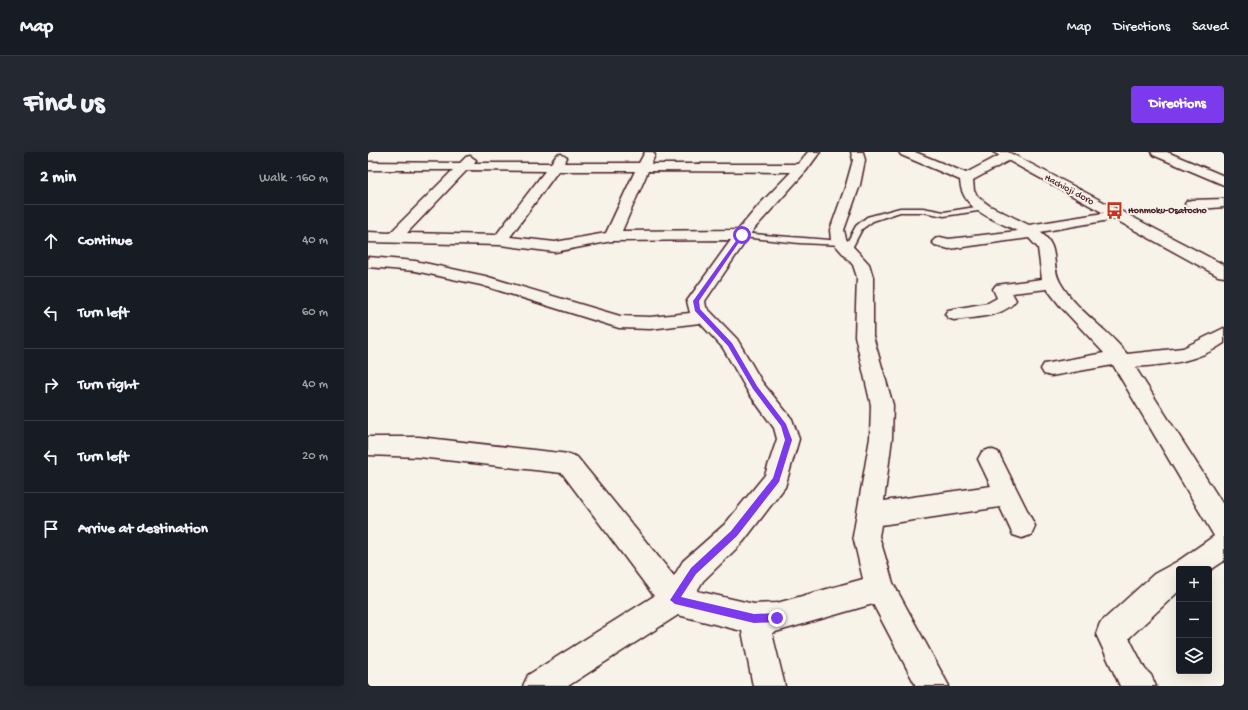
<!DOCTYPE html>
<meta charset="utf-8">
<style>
body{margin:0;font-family:"Gochi Hand",sans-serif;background:#242831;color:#f1f3f6}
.controls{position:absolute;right:12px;bottom:12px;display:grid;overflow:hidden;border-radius:4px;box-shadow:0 4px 16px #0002}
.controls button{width:36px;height:36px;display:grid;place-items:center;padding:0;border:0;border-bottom:1px solid #363941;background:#171b24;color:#f1f3f6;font:20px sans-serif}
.stop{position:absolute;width:12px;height:12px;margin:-9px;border:3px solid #7c3aed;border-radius:50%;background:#fff}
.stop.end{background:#7c3aed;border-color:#fff;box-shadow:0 1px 4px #0008}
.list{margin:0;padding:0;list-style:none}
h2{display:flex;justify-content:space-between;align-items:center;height:52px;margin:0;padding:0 16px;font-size:17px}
h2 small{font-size:13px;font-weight:400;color:#9ea1a6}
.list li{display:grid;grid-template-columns:26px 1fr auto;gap:12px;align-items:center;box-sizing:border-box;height:72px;padding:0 16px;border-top:1px solid #363941}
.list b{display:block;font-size:15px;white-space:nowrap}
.list em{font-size:13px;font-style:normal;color:#9ea1a6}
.icon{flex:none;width:22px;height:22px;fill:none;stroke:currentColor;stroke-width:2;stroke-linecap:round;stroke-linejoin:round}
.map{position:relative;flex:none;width:856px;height:534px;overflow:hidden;border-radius:4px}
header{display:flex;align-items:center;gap:24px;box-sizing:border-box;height:56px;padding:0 20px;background:#171b24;border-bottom:1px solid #363941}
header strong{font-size:19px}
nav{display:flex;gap:22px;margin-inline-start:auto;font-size:14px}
.intro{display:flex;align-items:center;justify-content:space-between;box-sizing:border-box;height:96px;padding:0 24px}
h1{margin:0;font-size:28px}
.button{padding:10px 18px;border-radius:4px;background:#7c3aed;color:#fff;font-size:14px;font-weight:700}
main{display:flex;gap:24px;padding:0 24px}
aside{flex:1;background:#171b24;border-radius:4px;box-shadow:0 4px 16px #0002}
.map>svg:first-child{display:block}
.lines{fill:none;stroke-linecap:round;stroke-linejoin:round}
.lane-casing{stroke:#4a1f2b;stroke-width:3}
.street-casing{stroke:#4a1f2b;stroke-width:3}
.secondary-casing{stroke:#4a1f2b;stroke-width:3}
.lane{fill:#f7f3e8;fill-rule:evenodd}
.street{fill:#f7f3e8;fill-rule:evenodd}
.secondary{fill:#f7f3e8;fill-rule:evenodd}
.route{fill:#7c3aed}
.labels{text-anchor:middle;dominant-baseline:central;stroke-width:4;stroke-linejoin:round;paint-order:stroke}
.far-street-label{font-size:10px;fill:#4a1f2b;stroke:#f7f3e8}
.far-poi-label{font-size:10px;font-weight:bold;fill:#4a1f2b;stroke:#f7f3e8;text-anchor:start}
</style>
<header>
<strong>Map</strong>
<nav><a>Map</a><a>Directions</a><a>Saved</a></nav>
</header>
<div class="intro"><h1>Find us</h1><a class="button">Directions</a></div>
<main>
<aside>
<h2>2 min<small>Walk · 160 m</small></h2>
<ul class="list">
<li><svg class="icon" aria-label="ahead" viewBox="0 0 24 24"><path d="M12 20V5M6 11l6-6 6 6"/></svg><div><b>Continue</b></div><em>40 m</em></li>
<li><svg class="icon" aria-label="left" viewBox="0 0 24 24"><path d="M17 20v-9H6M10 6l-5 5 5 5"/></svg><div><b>Turn left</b></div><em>60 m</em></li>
<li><svg class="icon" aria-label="right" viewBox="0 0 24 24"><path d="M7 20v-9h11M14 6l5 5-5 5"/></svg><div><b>Turn right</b></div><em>40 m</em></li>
<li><svg class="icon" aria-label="left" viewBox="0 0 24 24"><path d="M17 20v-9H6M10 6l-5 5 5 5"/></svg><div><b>Turn left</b></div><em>20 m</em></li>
<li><svg class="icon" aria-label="arrive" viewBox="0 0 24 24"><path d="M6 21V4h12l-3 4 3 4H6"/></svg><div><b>Arrive at destination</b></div></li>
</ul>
</aside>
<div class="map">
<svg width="856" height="534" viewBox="0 0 856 534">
<rect width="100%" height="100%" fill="#f7f3e8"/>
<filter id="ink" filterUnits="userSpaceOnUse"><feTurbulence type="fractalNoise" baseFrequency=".025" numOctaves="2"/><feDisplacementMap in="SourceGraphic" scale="8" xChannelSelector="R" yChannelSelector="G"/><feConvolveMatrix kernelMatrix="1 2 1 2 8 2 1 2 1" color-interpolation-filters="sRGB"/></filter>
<g filter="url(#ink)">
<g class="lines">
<defs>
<path id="lane" d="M 614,54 L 617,54 L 617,58 L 576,64 L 555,60 L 532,60 L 505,69 L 494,77 L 483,98 L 476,96 L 488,74 L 499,65 L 532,56 L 555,56 L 576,60 Z
M 371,81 L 475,89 L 479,91 L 475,93 L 431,91 L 374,85 L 370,83 Z"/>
<path id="street" d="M 277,0 L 285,0 L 287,3 L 283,12 L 430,12 L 440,0 L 452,0 L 438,19 L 386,77 L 337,149 L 338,155 L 369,187 L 394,230 L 424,267 L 431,287 L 417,335 L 375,390 L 335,429 L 329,439 L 386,452 L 409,451 L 495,427 L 485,384 L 502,286 L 503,253 L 487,184 L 489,125 L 485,113 L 463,88 L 462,78 L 478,33 L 485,8 L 483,0 L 495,0 L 497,8 L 492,33 L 476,78 L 478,87 L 501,112 L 505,125 L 505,184 L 525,253 L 524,286 L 516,349 L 623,334 L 610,307 L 614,300 L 622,297 L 630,300 L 667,374 L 663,383 L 654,386 L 645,383 L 632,355 L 513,373 L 511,384 L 525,431 L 581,534 L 548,534 L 505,452 L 404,481 L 417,534 L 385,534 L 374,479 L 310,463 L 200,534 L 155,534 L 160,523 L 286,444 L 194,321 L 51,305 L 0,303 L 0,285 L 51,285 L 201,302 L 209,305 L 306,424 L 315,409 L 357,372 L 397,323 L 409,287 L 406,276 L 380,240 L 355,196 L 332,171 L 282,177 L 251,176 L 113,133 L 47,119 L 0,115 L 0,105 L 47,109 L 117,124 L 252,164 L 282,165 L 322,161 L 319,149 L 363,88 L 244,89 L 187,100 L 132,93 L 0,90 L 0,80 L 22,81 L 85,18 L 0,18 L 0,10 L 92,11 L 98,5 L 102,4 L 108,8 L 106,11 L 183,11 L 189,3 L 193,2 L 199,6 L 196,11 L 271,11 ZM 99,18 L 177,19 L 128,83 L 39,81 ZM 190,19 L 267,19 L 238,81 L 187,90 L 142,85 ZM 280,19 L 423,20 L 391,53 L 370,78 L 254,79 Z
M 531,0 L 547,0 L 598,21 L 634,2 L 642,2 L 644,5 L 642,8 L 605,28 L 606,39 L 611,46 L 622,54 L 661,73 L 748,59 L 753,60 L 755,63 L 753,66 L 672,80 C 693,95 682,112 692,130 C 708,159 739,176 759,202 L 815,196 L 856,176 L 856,191 C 827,211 801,212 767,215 L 856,354 L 856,409 L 841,419 L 841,417 L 811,417 L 811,439 L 761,486 L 777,517 L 783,523 L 788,534 L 752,534 L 728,482 L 732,471 L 786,422 L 810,409 L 846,384 L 745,213 L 683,224 L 676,222 L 673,217 L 676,212 L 736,201 L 693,155 L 679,137 L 644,141 L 648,148 C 636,166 605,165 586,168 L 580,166 L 577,162 L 580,158 L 620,151 L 629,146 L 625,137 L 628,133 L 674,127 L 670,96 L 661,86 L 581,97 L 567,93 L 564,90 L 567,87 L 572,85 L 581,87 L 649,79 C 626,67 593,58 592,28 L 533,3 Z
M 783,0 L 799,0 L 856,24 L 856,33 L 785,3 Z
M 856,47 L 856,55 L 833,57 L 819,55 L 817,52 L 819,49 L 824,48 Z"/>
<path id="secondary" d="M 625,0 L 640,0 L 856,113 L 856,125 L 850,124 Z"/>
</defs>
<!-- lane casing -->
<use href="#lane" class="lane-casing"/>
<!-- street casing -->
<use href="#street" class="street-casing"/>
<!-- secondary casing -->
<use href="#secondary" class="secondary-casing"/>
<!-- lane -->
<use href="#lane" class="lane"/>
<!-- street -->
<use href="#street" class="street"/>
<!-- secondary -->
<use href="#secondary" class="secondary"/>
</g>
</g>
<!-- route -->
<path class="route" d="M 373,82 L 376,83 L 331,149 L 332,157 L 364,191 L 389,234 L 418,272 L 424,288 L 411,330 L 369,384 L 328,422 L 313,445 L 386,462 L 409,461 L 413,466 L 409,470 L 386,471 L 307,452 L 302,448 L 323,416 L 363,379 L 405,326 L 417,288 L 413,274 L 385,237 L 360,194 L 327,159 L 325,149 Z"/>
<!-- icons -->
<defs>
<symbol id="bus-bare" viewBox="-9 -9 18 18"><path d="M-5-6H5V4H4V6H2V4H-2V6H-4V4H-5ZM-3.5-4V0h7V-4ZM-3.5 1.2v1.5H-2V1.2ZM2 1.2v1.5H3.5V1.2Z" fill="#c8321e" stroke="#f7f3e8" stroke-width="2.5" paint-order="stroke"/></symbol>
</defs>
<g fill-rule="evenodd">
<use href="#bus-bare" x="734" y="46" width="25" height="25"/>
</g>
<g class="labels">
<!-- far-street labels -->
<g class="far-street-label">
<text transform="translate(701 38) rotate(28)">Hachioji doro</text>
</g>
<!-- far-poi labels -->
<g class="far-poi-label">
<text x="760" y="59">Honmoku-Osatocho</text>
</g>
</g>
</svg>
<div class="controls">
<button>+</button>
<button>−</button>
<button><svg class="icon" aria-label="layers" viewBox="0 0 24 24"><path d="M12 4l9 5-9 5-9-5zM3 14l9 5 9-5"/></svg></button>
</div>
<div class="stop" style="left:374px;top:83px"></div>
<div class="stop end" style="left:409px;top:466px"></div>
</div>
</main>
